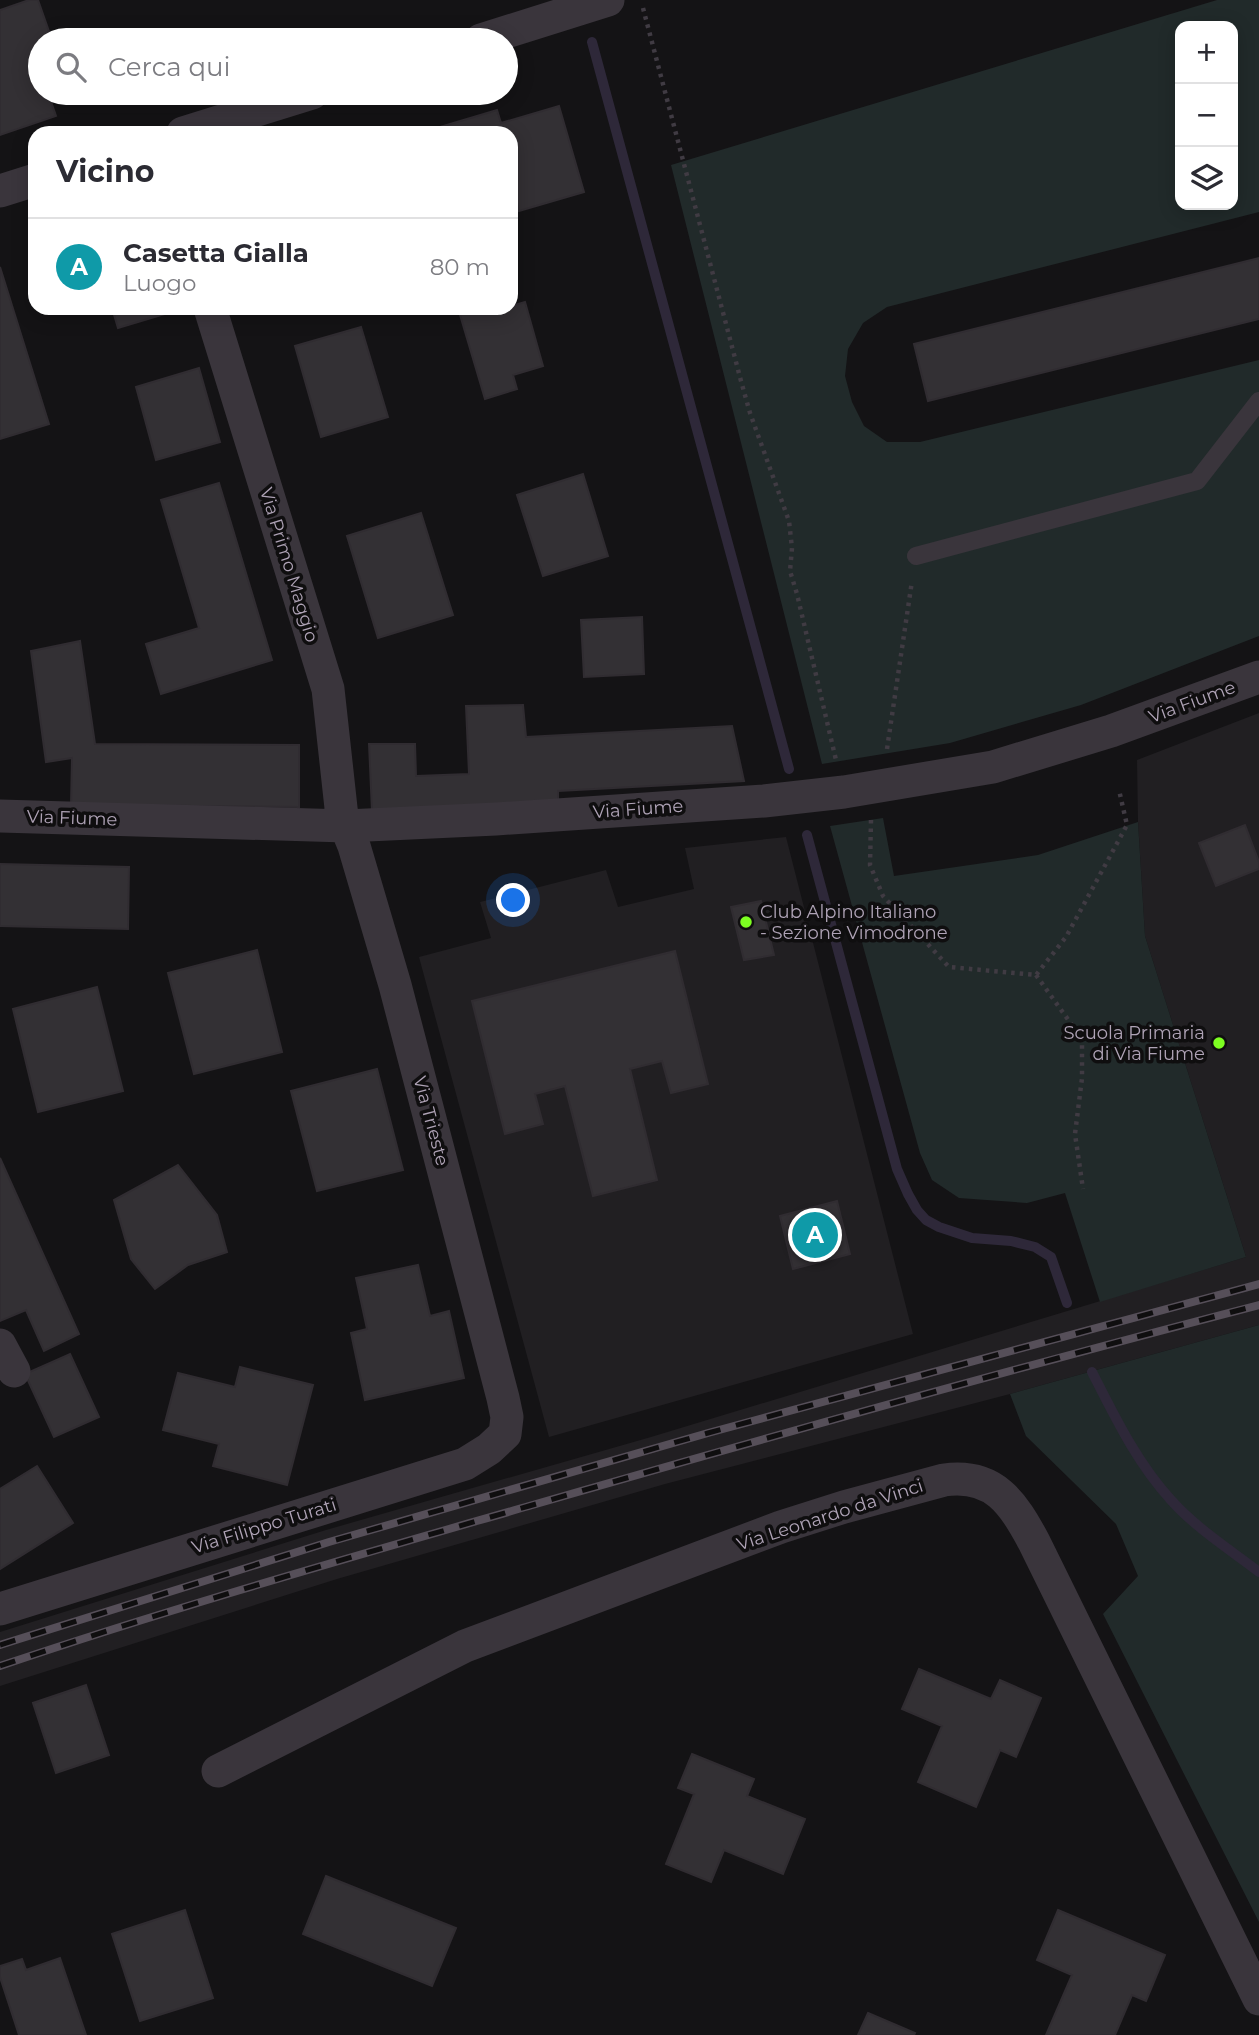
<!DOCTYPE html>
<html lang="it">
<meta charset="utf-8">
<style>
body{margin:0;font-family:Montserrat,sans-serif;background:#f7f7f7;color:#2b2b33}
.controls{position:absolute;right:21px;top:21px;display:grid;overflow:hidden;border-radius:14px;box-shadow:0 4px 18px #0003}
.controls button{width:63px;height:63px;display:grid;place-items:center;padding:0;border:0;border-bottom:2px solid #e1e1e2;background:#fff;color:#2b2b33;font:35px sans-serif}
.you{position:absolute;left:514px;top:901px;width:24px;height:24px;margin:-18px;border:5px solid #fff;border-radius:50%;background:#1a73e8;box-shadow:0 0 0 10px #1a73e833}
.badge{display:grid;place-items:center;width:46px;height:46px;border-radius:50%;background:#2563eb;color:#fff;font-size:23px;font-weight:700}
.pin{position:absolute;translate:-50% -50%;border:4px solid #fff;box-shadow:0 2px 7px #0006}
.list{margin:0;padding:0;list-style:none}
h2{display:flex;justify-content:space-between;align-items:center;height:91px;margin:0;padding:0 28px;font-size:30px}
h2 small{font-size:23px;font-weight:400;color:#7c7c81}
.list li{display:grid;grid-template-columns:46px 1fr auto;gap:21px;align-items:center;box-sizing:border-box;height:98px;padding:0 28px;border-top:2px solid #e1e1e2}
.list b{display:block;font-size:26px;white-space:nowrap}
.list p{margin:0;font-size:23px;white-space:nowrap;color:#7c7c81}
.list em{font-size:23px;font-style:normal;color:#7c7c81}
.icon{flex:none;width:38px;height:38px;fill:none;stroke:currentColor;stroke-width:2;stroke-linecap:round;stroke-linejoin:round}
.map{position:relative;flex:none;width:1259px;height:2035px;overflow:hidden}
.search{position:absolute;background:#fff;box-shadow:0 4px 18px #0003;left:28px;top:28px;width:490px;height:77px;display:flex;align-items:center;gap:18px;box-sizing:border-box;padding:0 24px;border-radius:38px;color:#7c7c81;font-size:26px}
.panel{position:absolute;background:#fff;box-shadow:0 4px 18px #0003;left:28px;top:126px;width:490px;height:189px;border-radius:21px}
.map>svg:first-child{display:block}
.built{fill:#211f22}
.green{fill:#212a2a;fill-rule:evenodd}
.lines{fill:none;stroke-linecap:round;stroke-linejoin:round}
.stream{stroke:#2e2839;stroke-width:10}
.building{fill:#333034;stroke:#302c31;stroke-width:2}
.path{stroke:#403b43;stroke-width:4.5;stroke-dasharray:3.5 5;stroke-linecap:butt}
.lane{stroke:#3a353c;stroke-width:18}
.street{stroke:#3a353c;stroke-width:33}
.rail-casing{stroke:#564f59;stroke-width:8}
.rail{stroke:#0f0e0f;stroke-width:5;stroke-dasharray:16;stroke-linecap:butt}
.poi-dot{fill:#7dfe21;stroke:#0f0e0f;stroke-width:2.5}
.labels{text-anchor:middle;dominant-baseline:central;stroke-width:7;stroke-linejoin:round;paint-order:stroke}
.street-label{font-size:18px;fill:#afa3b6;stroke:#0f0e0f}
.poi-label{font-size:18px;fill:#afa3b6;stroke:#0f0e0f;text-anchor:start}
</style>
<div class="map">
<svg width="1259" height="2035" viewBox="0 0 1259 2035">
<rect width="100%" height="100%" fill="#141315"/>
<!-- built -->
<path class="built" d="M 1259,713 L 1259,1325 L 1010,1394 L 665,1484 L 337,1579 L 0,1686 L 0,1632 L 326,1530 L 651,1437 L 1246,1257 L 1145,936 L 1138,822 L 1137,760 Z
M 786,837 L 913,1334 L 549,1437 L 419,957 L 491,938 L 480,902 L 606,870 L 618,907 L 694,889 L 685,848 Z"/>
<!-- green -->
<path class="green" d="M 1217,0 L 1259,0 L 1259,212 L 887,307 L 863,323 L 848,349 L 845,376 L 852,402 L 864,426 L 887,442 L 920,442 L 1259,360 L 1259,636 L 1081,705 L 950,743 L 822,764 L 671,165 ZM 1180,26 L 1233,26 L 1233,205 L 1180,205 Z
M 883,818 L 894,876 L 1038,855 L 1138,822 L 1145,936 L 1246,1257 L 1100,1302 L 1065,1193 L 1027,1203 L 959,1198 L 932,1180 L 920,1153 L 830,826 Z
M 1259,1325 L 1259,1922 L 1103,1614 L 1138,1576 L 1116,1524 L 1026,1436 L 1010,1394 Z"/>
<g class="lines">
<!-- stream -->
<path class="stream" d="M 592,42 L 789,769
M 807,835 L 897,1169 L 908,1194 L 917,1210 L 926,1220 L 939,1227 L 972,1238 L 1011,1241 L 1035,1247 L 1051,1257 L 1067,1303
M 1092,1372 C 1115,1417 1137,1463 1171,1500 C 1196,1528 1229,1549 1259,1572"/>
</g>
<!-- building -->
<path class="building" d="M 29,0 L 38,0 L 52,40 L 40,40 L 40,57 L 36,59 L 40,70 L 40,93 L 48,93 L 56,116 L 0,135 L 0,10 Z
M 559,106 L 584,192 L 519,211 L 517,203 L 511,205 L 511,133 L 420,133 L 497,110 L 501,123 Z
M 1259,258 L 1259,319 L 928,401 L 914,344 Z
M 0,267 L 49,424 L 0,439 Z
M 525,302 L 543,366 L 513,375 L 517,389 L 485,399 L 458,308 L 489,308 L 491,312 L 511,308 L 511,306 Z
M 112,308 L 178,308 L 178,310 L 118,328 Z
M 361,327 L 388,417 L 321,437 L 295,346 Z
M 199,368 L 220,442 L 156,460 L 136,387 Z
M 583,474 L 608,556 L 543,576 L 517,495 Z
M 219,483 L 272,660 L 161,694 L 146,644 L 199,628 L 161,500 Z
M 421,513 L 453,615 L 378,638 L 347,536 Z
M 642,617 L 644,674 L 584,677 L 581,620 Z
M 80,641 L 95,744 L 299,745 L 299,807 L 71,805 L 72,758 L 46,762 L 31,651 Z
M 523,705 L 526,737 L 732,726 L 744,781 L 558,791 L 558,804 L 372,811 L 369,744 L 415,744 L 416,776 L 469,774 L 466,706 Z
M 1245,825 L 1259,862 L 1259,869 L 1216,886 L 1199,843 Z
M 0,864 L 129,867 L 128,929 L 0,926 Z
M 761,901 L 774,955 L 744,960 L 731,907 Z
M 257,950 L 282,1052 L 194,1074 L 168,973 Z
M 675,951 L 708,1084 L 671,1093 L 662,1061 L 630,1069 L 657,1180 L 593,1196 L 565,1086 L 535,1094 L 543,1124 L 505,1134 L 472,1001 Z
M 97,987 L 123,1091 L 38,1112 L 13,1009 Z
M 377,1069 L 403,1170 L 317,1191 L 291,1091 Z
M 0,1158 L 79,1334 L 44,1351 L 26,1310 L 0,1321 Z
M 178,1165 L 217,1215 L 227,1252 L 188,1265 L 155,1289 L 131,1259 L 114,1200 Z
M 837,1201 L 850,1254 L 793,1269 L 780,1216 Z
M 418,1265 L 430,1316 L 449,1311 L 464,1378 L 365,1400 L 351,1333 L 367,1329 L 356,1278 Z
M 70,1354 L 99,1417 L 54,1437 L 25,1374 Z
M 240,1367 L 313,1385 L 287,1485 L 213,1466 L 219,1444 L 163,1430 L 178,1373 L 235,1387 Z
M 37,1466 L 73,1523 L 0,1569 L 0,1489 Z
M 919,1669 L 991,1699 L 1000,1680 L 1041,1698 L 1016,1757 L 1000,1750 L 976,1807 L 918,1782 L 942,1726 L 902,1709 Z
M 86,1685 L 109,1755 L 56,1773 L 33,1703 Z
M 692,1754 L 754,1779 L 747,1796 L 805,1819 L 783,1874 L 724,1850 L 711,1882 L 666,1864 L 694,1794 L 678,1788 Z
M 326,1876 L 456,1928 L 432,1986 L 303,1934 Z
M 185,1910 L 213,1998 L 140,2021 L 112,1934 Z
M 1058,1910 L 1165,1955 L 1146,2001 L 1132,1995 L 1115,2035 L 1046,2035 L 1072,1975 L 1037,1960 Z
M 60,1958 L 86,2035 L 19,2035 L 0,1977 L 0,1966 L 22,1959 L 26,1970 Z
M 868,2013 L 915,2033 L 914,2035 L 858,2035 Z"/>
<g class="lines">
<!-- path -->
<path class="path" d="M 643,8 L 741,381 L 750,413 L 789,521 L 792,548 L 790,571 L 797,594 L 836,760
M 887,749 L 912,581
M 871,820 L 870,865 L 883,896 L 949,967 L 1036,975 L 1066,937 L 1127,825 L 1119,790
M 1036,975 L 1082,1039 L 1082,1078 L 1075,1134 L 1083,1189"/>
<!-- lane -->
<path class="lane" d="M 916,556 L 1197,481 L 1259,401"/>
<!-- street -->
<path class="street" d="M 481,40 L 608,0
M 183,133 L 312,93
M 0,191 L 35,180
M 0,816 L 346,826 L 496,819 L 764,801 L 844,792 L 993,767 L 1111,731 L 1259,677
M 0,1345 L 14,1371
M 0,1609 L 465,1464 L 489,1449 L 505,1434 L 507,1417 L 503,1398 L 395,985 L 354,846 L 342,817 L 328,689 L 210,308
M 218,1771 L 465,1646 L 781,1527 L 844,1507 L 944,1480 C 994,1473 1013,1503 1034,1542 L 1259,1999"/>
<defs>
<path id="rail" d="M 0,1645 L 329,1542 L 708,1433 L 1259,1284
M 0,1666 C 175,1607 352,1557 529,1506 C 772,1436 1015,1368 1259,1305"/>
</defs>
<!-- rail casing -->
<use href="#rail" class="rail-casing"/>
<!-- rail -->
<use href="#rail" class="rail"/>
</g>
<!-- markers -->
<g class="poi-dot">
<circle cx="746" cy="922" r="7"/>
<circle cx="1219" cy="1043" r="7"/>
</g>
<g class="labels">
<!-- street labels -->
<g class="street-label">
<text transform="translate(289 565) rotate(73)">Via Primo Maggio</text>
<text transform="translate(1192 702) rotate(-20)">Via Fiume</text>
<text transform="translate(638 809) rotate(-4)">Via Fiume</text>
<text transform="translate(72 818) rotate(2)">Via Fiume</text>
<text transform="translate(431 1121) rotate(75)">Via Trieste</text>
<text transform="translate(830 1515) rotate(-18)">Via Leonardo da Vinci</text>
<text transform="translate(264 1526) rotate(-17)">Via Filippo Turati</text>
</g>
<!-- poi labels -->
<g class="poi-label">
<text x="760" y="912">Club Alpino Italiano<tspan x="760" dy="21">- Sezione Vimodrone</tspan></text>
<text x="1205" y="1033" text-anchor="end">Scuola Primaria<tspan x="1205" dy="21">di Via Fiume</tspan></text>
</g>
</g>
</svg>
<div class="controls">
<button>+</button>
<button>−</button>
<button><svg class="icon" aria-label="layers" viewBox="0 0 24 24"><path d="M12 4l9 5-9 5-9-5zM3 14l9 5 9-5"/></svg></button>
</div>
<div class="you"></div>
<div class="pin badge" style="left:815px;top:1235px;background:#0f9aa8">A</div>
<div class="search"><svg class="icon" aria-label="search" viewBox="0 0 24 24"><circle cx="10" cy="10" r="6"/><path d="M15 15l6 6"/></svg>Cerca qui</div>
<section class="panel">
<h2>Vicino<small></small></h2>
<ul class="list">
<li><span class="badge" style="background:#0f9aa8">A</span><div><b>Casetta Gialla</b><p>Luogo</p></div><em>80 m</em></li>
</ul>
</section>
</div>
